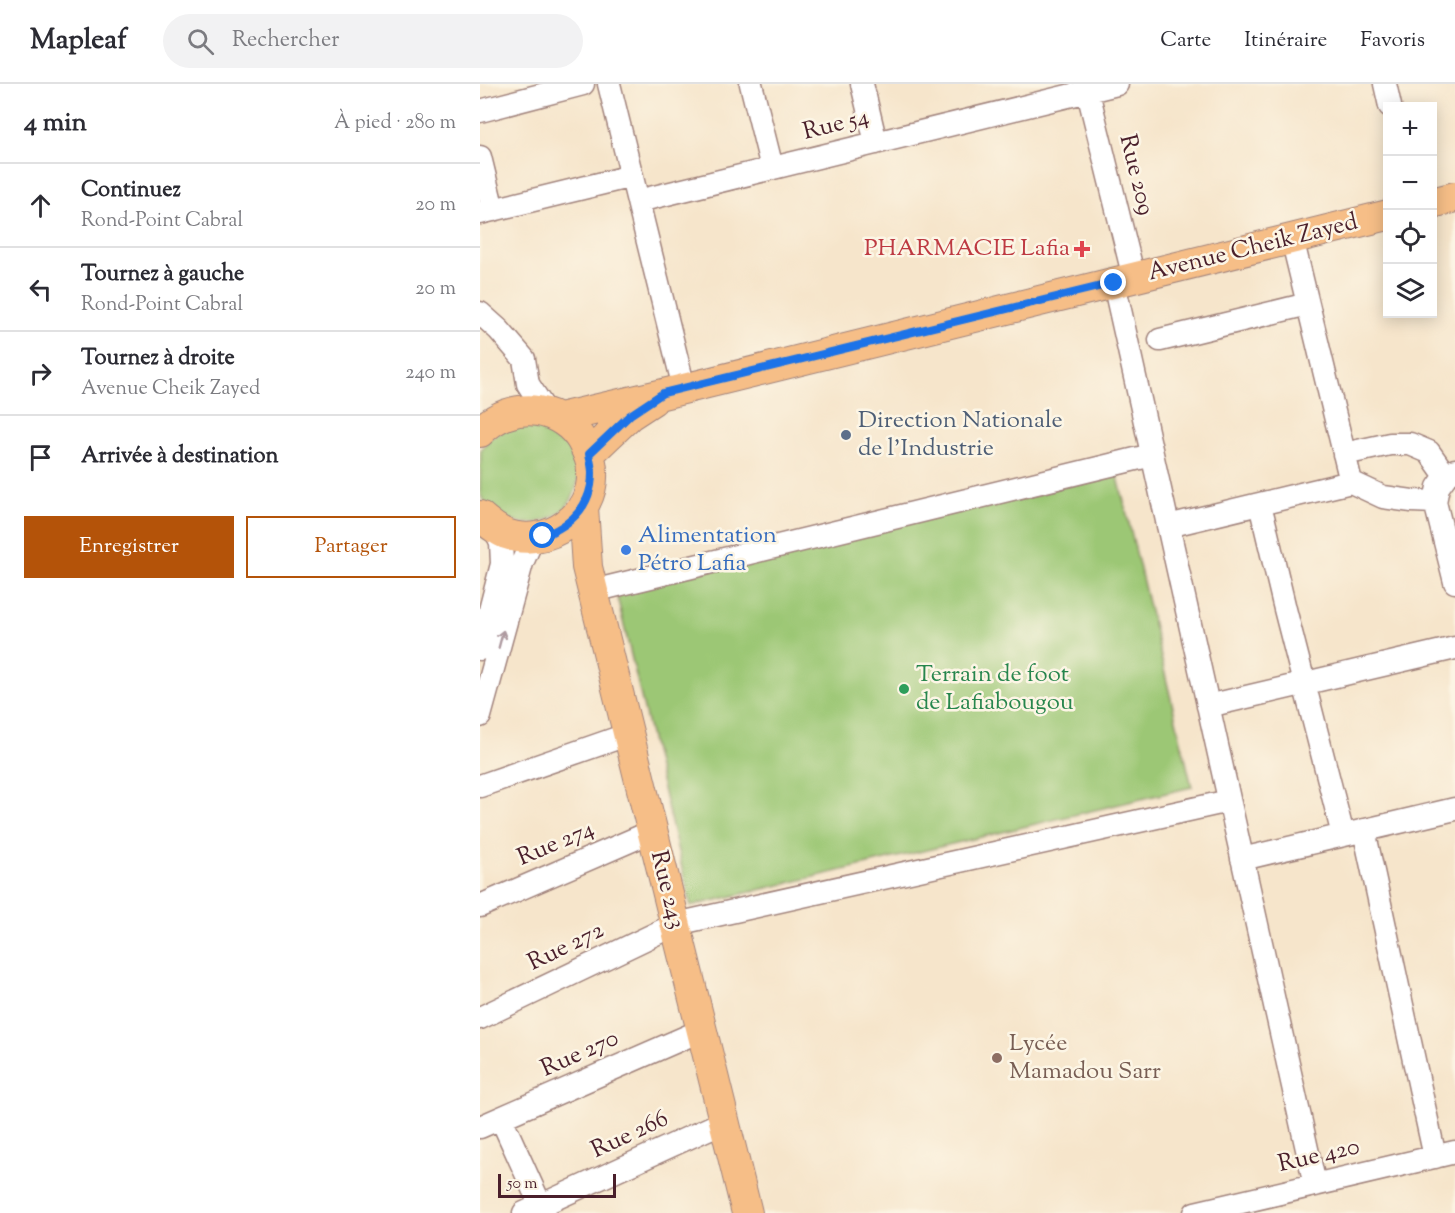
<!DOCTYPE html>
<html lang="fr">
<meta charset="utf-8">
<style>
body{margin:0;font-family:"Sorts Mill Goudy",serif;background:#f2f2f3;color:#2b2b33}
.controls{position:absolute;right:18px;top:18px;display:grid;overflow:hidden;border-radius:0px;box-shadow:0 3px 15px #0003}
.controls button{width:54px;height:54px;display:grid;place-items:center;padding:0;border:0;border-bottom:2px solid #e1e1e2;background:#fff;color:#2b2b33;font:30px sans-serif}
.scale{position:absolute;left:18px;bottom:15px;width:118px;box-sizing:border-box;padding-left:6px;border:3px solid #4a1f2b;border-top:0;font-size:16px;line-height:21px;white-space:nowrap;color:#4a1f2b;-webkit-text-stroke:4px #fcf5e5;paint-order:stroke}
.stop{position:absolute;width:18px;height:18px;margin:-14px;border:4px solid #1a73e8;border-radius:50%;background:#fff}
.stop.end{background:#1a73e8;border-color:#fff;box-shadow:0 2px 6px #0008}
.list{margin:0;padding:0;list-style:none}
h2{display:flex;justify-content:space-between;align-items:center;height:78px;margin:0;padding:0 24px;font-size:26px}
h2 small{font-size:20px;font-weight:400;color:#7c7c81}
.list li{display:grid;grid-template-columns:39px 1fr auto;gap:18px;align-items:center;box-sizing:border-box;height:84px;padding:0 24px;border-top:2px solid #e1e1e2}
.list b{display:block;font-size:22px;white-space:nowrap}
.list p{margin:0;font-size:20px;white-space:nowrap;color:#7c7c81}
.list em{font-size:20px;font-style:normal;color:#7c7c81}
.actions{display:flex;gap:12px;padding:18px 24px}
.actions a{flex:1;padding:14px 0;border:2px solid #b45309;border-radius:0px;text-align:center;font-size:21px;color:#b45309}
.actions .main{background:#b45309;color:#fff}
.icon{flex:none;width:33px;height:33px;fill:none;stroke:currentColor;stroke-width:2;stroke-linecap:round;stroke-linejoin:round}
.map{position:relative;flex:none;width:975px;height:1129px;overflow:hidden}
header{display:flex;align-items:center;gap:36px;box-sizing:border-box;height:84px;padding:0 30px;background:#fff;border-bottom:2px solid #e1e1e2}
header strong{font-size:28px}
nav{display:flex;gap:33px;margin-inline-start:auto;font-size:21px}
.search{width:420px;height:54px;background:#f2f2f3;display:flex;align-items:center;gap:15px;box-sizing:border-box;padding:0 21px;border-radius:33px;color:#7c7c81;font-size:22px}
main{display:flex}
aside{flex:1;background:#fff}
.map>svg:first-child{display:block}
.green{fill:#9cc775;stroke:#737350;stroke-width:1.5}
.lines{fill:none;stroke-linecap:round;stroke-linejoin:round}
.minor-casing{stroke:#a0827b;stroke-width:25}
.major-casing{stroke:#a0827b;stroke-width:32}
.minor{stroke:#fff;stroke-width:22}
.major{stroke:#f6be87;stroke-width:30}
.oneway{stroke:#ae9aa0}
.route{stroke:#1a73e8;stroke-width:8}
.health-dot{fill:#e0444e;stroke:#fcf5e5;stroke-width:2}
.service-dot{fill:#5c6f8a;stroke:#fcf5e5;stroke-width:2}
.shop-dot{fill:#3f7fe0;stroke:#fcf5e5;stroke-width:2}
.leisure-dot{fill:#2e9e5b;stroke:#fcf5e5;stroke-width:2}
.education-dot{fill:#8d6e63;stroke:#fcf5e5;stroke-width:2}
.labels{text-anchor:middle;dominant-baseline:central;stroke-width:5;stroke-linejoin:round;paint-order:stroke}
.street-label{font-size:24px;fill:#4a1f2b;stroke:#fcf5e5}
.health-label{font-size:24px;fill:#be3a42;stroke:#fcf5e5;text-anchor:end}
.service-label{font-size:24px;fill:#4e5e75;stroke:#fcf5e5;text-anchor:start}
.shop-label{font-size:24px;fill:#366cbe;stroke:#fcf5e5;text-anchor:start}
.leisure-label{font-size:24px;fill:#27864d;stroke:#fcf5e5;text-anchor:start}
.education-label{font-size:24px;fill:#785e54;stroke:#fcf5e5;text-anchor:start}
</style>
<header>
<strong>Mapleaf</strong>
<div class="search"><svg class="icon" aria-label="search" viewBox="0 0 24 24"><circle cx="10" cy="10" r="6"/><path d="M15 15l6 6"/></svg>Rechercher</div>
<nav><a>Carte</a><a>Itinéraire</a><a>Favoris</a></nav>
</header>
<main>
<aside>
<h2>4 min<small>À pied · 280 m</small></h2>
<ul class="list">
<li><svg class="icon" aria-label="ahead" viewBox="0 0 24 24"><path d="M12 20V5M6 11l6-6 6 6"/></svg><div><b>Continuez</b><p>Rond-Point Cabral</p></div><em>20 m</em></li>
<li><svg class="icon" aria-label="left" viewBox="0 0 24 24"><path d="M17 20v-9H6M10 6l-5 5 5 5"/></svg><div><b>Tournez à gauche</b><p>Rond-Point Cabral</p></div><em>20 m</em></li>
<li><svg class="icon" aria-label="right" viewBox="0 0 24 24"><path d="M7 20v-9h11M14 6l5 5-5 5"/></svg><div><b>Tournez à droite</b><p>Avenue Cheik Zayed</p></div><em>240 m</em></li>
<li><svg class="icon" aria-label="arrive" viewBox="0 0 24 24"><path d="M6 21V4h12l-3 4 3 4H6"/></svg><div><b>Arrivée à destination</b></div></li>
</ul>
<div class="actions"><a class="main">Enregistrer</a><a>Partager</a></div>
</aside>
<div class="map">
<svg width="975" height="1129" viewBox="0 0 975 1129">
<rect width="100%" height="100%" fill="#fcf5e5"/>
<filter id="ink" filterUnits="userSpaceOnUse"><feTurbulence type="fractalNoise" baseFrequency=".0167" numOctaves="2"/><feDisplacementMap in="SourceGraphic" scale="12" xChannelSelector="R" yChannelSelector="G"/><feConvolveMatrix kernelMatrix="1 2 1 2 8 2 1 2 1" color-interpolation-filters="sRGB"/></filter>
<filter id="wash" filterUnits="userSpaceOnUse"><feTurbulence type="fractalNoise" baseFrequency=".008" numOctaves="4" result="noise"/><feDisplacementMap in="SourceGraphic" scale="24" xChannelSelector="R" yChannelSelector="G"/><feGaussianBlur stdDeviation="1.35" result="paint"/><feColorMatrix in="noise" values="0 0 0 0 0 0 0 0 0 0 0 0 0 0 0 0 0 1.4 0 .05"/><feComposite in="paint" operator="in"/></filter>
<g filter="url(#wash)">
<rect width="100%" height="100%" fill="#f6e5cb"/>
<!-- green -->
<path class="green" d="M 41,338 C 51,340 63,341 73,345 C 79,348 84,357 88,362 C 90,365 95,369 96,373 C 100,381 99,392 97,400 C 90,437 46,450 17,430 C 10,426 3,418 0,409 L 1,366 L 11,353 Z
M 637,389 L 712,703 L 211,822 L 136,508 Z"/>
</g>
<g filter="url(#ink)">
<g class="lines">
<defs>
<path id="minor" d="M 129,0 L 204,304
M 271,0 L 292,84
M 382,0 L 396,59
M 606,0 L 654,194
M 905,0 L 910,22
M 0,27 L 103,0
M 0,73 L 13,126
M 158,117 L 637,0
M 0,129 L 152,92
M 812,154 L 871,398
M 634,199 L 835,1101
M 0,229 L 19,246 L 44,275 L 48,300 L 67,329
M 680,256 L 828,220
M 864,370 L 910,360 L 930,360 L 949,368 L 966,392
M 975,386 L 966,392 L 958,403 L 955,418 L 975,498
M 780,420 L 805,525 L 863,751
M 688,442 L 871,398 L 903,413 L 932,417 L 955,418
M 113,507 L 672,371
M 0,565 L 22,480 L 21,458 L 14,444
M 728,622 L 975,564
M 0,632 L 42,479 L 49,463 L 56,453
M 0,702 L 149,650
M 884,746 L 955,1073
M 762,775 L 975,725
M 0,822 L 173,747
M 0,934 L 196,840 L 749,717
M 21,1034 L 64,1129
M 0,1043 L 222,946
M 44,1129 L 245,1037
M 715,1129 L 975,1068"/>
<path id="major" d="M 952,119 L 975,113
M 79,334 L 183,310 L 908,131
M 0,348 C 15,332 36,324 58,327 C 76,330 93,341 102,357 C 107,367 112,376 112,387 C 115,432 67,465 26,450 C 16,446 8,439 0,432
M 109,370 L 150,331 L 173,316
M 103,423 L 107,483 L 267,1129"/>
</defs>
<!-- minor casing -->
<use href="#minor" class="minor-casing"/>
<!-- major casing -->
<use href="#major" class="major-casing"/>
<!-- minor -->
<use href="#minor" class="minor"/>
<!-- major -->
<use href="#major" class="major"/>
</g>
<!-- one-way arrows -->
<defs><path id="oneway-shaft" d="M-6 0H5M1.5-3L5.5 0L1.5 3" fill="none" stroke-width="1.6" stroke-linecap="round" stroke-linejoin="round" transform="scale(1.5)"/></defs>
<use class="oneway" href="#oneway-shaft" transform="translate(21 555) rotate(-75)"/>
</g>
<g class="lines" filter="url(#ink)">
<!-- route -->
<path class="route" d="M 63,452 C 91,441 112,422 112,389 C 112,383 110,376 109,370 L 150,331 L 183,309 L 634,199"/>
</g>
<!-- markers -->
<path class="health-dot" d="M599 156h6v6h6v6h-6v6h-6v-6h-6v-6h6z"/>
<circle class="service-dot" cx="366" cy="351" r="6"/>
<circle class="shop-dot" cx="146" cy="466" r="6"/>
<circle class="leisure-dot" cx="424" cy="605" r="6"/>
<circle class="education-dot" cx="517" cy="974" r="6"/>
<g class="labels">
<!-- street labels -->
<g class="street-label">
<text transform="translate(356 41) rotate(-14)">Rue 54</text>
<text transform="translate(656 91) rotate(76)">Rue 209</text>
<text transform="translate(773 164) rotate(-14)">Avenue Cheik Zayed</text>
<text transform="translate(76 760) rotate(-23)">Rue 274</text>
<text transform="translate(187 806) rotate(76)">Rue 243</text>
<text transform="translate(86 863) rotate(-26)">Rue 272</text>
<text transform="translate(100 970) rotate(-24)">Rue 270</text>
<text transform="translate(150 1051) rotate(-25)">Rue 266</text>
<text transform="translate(839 1072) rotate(-13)">Rue 420</text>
</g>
<!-- health labels -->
<g class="health-label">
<text x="590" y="165">PHARMACIE Lafia</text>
</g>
<!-- service labels -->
<g class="service-label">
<text x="378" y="337">Direction Nationale<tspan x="378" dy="28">de l'Industrie</tspan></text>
</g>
<!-- shop labels -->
<g class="shop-label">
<text x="158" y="452">Alimentation<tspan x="158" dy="28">Pétro Lafia</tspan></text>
</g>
<!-- leisure labels -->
<g class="leisure-label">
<text x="436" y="591">Terrain de foot<tspan x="436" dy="28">de Lafiabougou</tspan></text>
</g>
<!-- education labels -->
<g class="education-label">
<text x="529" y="960">Lycée<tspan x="529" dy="28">Mamadou Sarr</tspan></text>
</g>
</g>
</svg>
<div class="controls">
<button>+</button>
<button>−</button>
<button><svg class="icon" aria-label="locate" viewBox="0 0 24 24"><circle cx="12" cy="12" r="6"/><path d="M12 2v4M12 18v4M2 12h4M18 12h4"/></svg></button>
<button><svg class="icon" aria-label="layers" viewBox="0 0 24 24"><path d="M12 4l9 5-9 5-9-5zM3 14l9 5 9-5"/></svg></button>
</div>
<div class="scale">50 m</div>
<div class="stop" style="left:63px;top:452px"></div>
<div class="stop end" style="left:634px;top:199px"></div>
</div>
</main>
